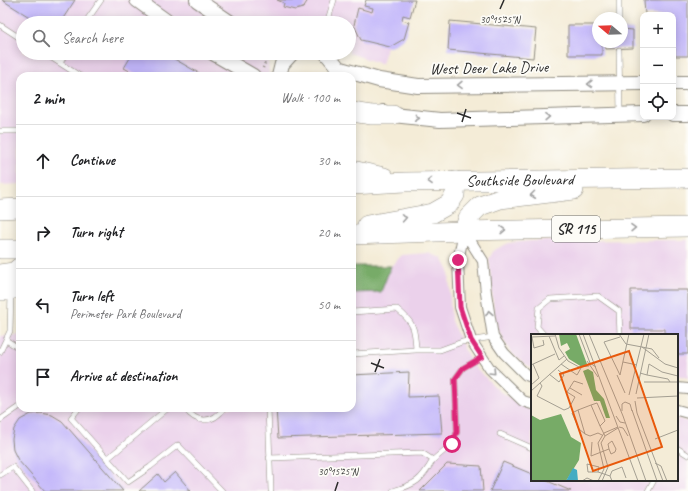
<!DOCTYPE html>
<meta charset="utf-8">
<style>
body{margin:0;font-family:Caveat,sans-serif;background:#f2f2f2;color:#202124}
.controls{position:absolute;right:12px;top:12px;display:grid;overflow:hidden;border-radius:8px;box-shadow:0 2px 10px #0003}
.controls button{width:36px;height:36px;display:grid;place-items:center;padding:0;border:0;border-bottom:1px solid #e0e0e0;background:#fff;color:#202124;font:20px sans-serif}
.compass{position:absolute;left:592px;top:12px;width:36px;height:36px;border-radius:50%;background:#fff;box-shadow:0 2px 10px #0003;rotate:289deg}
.stop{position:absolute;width:12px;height:12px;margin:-9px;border:3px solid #db2777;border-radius:50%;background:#fff}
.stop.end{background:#db2777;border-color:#fff;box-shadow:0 1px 4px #0008}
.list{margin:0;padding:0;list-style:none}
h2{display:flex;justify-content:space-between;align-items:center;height:52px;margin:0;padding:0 16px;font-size:17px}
h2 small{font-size:13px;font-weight:400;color:#757577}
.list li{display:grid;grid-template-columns:26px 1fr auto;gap:12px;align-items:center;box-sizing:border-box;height:72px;padding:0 16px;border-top:1px solid #e0e0e0}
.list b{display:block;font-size:15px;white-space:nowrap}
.list p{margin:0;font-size:13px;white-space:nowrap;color:#757577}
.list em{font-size:13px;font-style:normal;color:#757577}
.icon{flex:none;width:22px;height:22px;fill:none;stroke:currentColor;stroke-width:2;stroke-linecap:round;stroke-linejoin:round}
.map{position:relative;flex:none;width:688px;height:491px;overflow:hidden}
.search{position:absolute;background:#fff;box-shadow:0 2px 10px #0003;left:16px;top:16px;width:340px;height:44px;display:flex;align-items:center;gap:10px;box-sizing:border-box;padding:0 14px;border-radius:22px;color:#757577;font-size:15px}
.panel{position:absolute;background:#fff;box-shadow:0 2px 10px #0003;left:16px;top:72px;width:340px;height:340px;border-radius:12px}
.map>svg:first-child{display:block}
.built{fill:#ebd1eb}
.forest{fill:#77ab67;stroke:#516b49}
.building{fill:#c2b6fa}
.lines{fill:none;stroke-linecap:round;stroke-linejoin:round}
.lane-casing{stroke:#908c81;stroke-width:6}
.street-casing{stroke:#908c81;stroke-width:12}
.secondary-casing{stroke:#908c81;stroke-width:16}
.highway-casing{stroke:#908c81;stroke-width:20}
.path{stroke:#908c81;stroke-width:2.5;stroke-dasharray:1 3;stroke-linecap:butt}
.lane{stroke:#fff;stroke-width:5}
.street{stroke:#fff;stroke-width:10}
.secondary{stroke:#fff;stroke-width:14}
.highway{stroke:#fff;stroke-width:19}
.oneway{stroke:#a0a0a0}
.route{stroke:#db2777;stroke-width:5}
.ticks{fill:none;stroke:#2b2b2b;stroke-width:1.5}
.labels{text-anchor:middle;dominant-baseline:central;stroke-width:3.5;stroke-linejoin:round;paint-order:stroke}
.shield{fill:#fdfcf7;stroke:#6a6a68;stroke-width:1}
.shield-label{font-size:15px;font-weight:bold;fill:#2b2b2b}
.street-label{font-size:16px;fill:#2b2b2b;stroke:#fdfcf7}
.inset-road{fill:none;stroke:#a49f92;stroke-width:1}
.view{fill:#e8590c;fill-opacity:0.15;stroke:#e8590c;stroke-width:2}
.inset-edge{fill:none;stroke:#2b2b2b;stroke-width:2}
.ticks-label{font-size:10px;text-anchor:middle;fill:#2b2b2b;stroke:#fdfcf7;stroke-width:3.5;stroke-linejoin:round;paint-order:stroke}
</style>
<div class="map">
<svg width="688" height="491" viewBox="0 0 688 491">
<rect width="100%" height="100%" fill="#fdfcf7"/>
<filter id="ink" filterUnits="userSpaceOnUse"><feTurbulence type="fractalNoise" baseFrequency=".025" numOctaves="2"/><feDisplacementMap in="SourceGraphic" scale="8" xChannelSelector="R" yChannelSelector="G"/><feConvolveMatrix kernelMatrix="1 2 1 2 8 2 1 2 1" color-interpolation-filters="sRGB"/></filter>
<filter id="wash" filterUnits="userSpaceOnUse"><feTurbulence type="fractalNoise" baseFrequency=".012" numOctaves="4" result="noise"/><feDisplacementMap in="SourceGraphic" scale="16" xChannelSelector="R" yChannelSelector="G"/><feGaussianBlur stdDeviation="0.9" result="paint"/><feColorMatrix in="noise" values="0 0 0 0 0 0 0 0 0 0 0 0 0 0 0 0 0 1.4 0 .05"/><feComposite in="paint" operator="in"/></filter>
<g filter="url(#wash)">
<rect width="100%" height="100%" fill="#f4ecd7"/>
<!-- built -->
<path class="built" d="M 0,0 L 400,0 L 382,64 L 349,53 L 349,23 L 23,23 L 23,53 L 274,53 L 268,59 L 269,76 L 20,76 L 20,184 L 0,185 Z
M 688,240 L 688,378 L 677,375 L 677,335 L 532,335 L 532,369 L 511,353 L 502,337 L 495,322 L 489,259 L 494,250 L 509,243 L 530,241 Z
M 428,253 L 442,258 L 449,271 L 451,321 L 471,363 L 499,391 L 524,407 L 532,410 L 532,480 L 677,480 L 677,418 L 688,422 L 688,491 L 0,491 L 0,336 L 20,335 L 20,408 L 352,408 L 352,293 L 381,292 L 391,266 L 402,255 Z"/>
<!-- forest -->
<path class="forest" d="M 352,266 L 391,266 L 381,292 L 352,293 Z"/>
<g id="blocks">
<!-- building -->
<path class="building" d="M 2,0 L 75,0 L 60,23 L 39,23 Z
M 277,0 L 308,0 L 303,8 L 295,10 L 283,7 L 284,3 Z
M 366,0 L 415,0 L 410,17 L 403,15 L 402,20 L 409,22 L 404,39 L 390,47 L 361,40 L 354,25 L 358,8 L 372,12 L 373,8 L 364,6 Z
M 644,0 L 688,0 L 688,56 L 675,56 L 675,48 L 673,48 L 673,15 L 645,15 Z
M 450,21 L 536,29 L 533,58 L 448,50 Z
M 568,25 L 598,25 L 598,42 L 602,42 L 602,55 L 568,55 Z
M 622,29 L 633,30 L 633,48 L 606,49 L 605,42 L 622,42 Z
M 133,53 L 164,53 L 204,76 L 139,76 L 124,68 Z
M 631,290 L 688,290 L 688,354 L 677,354 L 677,335 L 665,335 L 665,329 L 631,329 Z
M 409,372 L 408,397 L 439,396 L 442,433 L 278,438 L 276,408 L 352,408 L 352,375 Z
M 41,413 L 52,415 L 62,421 L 123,491 L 45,491 L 18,460 L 13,450 L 12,439 L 14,429 L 20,420 L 31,414 Z
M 503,462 L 532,474 L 532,480 L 545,480 L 571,491 L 490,491 Z
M 447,464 L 481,466 L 483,491 L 420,491 Z
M 175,472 L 191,491 L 139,491 L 158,474 L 164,482 Z"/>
</g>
</g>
<g filter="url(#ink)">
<use href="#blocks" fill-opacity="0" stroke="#908c81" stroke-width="1"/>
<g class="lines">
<defs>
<path id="lane" d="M 619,0 L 619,18
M 85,23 L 101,0
M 327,23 L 334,0
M 0,25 L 23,40
M 619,50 L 620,115
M 44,53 L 80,76
M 60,63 L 66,53
M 0,131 L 20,131
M 352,312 L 397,309 C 414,323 415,328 416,350 L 440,350 L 462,342 L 493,337
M 544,335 L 537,327 L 539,308 L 550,299 L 598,296 L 619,311 L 620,335
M 6,340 L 20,349
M 0,352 L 10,331 L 11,293
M 352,354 L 416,350
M 79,408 L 71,418 L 128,482 L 150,467 L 178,445 L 222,491
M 185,408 C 196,424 213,424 224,408
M 268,408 L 271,491
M 0,420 L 20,406
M 500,434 L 532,448
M 677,448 L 688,455
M 269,458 L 422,453 L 433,460 C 421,481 416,484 393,491
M 107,459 L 168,408
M 433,460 L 452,444 L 457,432 L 455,379 L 463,368 L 482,357
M 0,475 L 13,467 L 32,491
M 648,491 L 654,480"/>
<path id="street" d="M 464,231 L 458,261 L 460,307 L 471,340 L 490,369 L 523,401 L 532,404
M 464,231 L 483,261 L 486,293 L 493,337 L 504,353 L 526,375 L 532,377
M 677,388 L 688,389
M 677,410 L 688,413"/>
<path id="secondary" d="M 137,0 L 169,23
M 197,0 L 231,23
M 213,53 L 253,76
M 326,53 L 336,65 L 338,76
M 337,68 L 379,80 L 418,86 L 643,83
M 279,76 L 282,64 L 292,53
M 673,83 L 688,83
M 383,112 L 393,115 L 440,120 L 643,114
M 673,114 L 688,114"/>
<g id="highway">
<path d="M 352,112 L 372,115 L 393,115"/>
<path d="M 352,170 L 384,177"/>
<path id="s1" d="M 352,185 L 405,182 L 688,178"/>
<path d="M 0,209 L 20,208"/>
<path d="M 367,225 L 433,213 L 449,204 L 455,195 L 456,181"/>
<path d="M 464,231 L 468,218 L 480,206 L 500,199 L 574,190"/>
<path d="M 352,235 L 464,231 L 688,227"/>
<path d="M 0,249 L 20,249"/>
<path d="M 0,274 L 14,272 L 20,267"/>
<path d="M 0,291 L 6,291 L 20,287"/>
</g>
</defs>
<!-- lane casing -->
<use href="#lane" class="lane-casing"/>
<!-- street casing -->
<use href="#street" class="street-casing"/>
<!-- secondary casing -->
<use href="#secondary" class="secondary-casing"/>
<!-- highway casing -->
<use href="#highway" class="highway-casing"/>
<!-- path -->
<path class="path" d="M 263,68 L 269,53"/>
<!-- lane -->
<use href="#lane" class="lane"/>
<!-- street -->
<use href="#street" class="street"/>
<!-- secondary -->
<use href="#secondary" class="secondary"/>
<!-- highway -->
<use href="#highway" class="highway"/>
</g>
<!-- one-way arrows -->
<defs><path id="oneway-chevron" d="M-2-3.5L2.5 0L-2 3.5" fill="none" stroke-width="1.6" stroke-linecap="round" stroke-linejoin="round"/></defs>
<g class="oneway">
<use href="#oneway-chevron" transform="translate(590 84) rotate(179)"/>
<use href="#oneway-chevron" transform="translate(460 85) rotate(179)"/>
<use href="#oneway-chevron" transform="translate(547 117) rotate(-2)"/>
<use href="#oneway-chevron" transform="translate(417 118) rotate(6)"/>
<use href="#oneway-chevron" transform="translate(430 181) rotate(179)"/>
<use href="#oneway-chevron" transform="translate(533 195) rotate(173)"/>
<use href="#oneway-chevron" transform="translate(404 218) rotate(-10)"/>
<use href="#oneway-chevron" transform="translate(633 228) rotate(-1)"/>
<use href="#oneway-chevron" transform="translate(503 230) rotate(-1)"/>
<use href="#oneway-chevron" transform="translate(489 313) rotate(-100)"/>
<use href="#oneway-chevron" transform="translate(493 372) rotate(46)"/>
</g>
</g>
<g class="lines" filter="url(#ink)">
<!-- route -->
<path class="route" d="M 452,444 L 457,432 L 455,379 L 463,368 L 482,357 L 471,340 L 460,307 L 458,260"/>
</g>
<!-- ticks -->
<path class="ticks" d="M 500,9 L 504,0M 457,113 L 471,118M 462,122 L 466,109M 371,363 L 384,368M 375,372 L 380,359M 335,491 L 338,482"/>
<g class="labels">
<!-- shield labels -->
<rect class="shield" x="552" y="216" width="48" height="26" rx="3"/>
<g class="shield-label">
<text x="576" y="229">SR 115</text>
</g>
<!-- street labels -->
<g class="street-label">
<text transform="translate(489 68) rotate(-1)">West Deer Lake Drive</text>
<text stroke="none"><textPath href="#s1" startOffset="168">Southside Boulevard</textPath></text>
</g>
</g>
<!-- overview -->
<g transform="translate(531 334)">
<rect width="147" height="147" fill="#f4ecd7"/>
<path d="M 28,0 L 45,0 L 56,30 L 51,33 L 38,25 L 34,18 L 39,15 L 36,9 L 30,12 ZM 57,35 L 62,38 L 65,56 L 73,65 L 79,84 L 75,84 L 69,67 L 63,67 L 52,37 ZM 30,80 L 40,103 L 50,109 L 48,126 L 35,147 L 0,147 L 0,81 L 9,86 Z" fill="#77ab67"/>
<path d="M 42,134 L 46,136 L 47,147 L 35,147 Z" fill="#43acc2"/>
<path class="inset-road" d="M 24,0 L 28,14 L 37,27 L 48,33 L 58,32M 48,0 L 59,29 L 65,33M 52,0 L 107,147M 58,0 L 92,82 L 115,147M 88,0 L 95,10 L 111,13M 18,2 L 28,26 L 33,22M 0,3 L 24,2M 1,3 L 3,14 L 13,11 L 12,6M 89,3 L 73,8 L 89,41 L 98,0M 128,24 L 121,15 L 111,13 L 134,30 L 147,34M 56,27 L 67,43M 92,28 L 106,31M 30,30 L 46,41 L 50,34M 0,31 L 24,20M 109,39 L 116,41 L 118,30 L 131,38 L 147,42M 18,40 L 28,48 L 33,41 L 27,36M 86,41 L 94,59M 116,41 L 137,45 L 139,48 L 147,48M 113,48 L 139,48M 9,49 L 11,52 L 6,62 L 33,76 L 38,74 L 44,63 L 36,58 L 43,47 L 52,50M 0,51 L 8,44 L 2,30M 39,54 L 51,61M 0,57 L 36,25M 105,60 L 118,0M 98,61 L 113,0M 106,64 L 147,62M 104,67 L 106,79 L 132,147M 47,76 L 54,100 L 48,95 L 41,79 L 47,76 L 60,71M 101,76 L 126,147M 91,77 L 91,70 L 94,68 L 99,70 L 101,77M 85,82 L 89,88 L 94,89M 69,92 L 60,71 L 66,69 L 74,87 L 69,92 L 74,102M 88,93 L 92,94 L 97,102M 54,100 L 59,102 L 67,99 L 71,101M 124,105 L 147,96M 61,108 L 60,122 L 78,115 L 77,110 L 81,107 L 85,115 L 84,118 L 80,120 L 78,115M 124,129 L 130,132 L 136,147M 67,138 L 57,138 L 56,130 L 68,133 L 67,138 L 79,142 L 81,147M 79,142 L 81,137 L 91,133 L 95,144M 51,147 L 56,144 L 63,147M 67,147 L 73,135 L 67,109 L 73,99 L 87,93M 71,147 L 77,133 L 70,109 L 74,102 L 87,94"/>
<path class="view" d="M 98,17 L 131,113 L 62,137 L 29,40 Z"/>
<rect width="147" height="147" class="inset-edge"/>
</g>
<g class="ticks-label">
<text x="500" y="23">30°15'25"N</text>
<text x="338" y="475">30°15'25"N</text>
</g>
</svg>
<div class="controls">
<button>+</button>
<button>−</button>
<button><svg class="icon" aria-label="locate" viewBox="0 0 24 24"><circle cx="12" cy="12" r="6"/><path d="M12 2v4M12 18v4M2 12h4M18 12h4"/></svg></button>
</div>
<svg class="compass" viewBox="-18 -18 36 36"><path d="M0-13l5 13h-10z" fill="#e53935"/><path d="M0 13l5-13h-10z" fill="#757577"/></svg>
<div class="stop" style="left:452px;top:444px"></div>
<div class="stop end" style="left:458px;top:260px"></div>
<div class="search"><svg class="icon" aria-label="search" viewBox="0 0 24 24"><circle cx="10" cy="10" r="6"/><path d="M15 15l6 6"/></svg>Search here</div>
<section class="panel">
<h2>2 min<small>Walk · 100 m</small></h2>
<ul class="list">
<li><svg class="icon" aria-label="ahead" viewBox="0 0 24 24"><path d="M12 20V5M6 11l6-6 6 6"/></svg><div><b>Continue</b></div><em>30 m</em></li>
<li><svg class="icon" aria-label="right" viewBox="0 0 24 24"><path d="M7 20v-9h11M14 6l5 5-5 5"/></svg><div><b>Turn right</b></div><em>20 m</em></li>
<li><svg class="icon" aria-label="left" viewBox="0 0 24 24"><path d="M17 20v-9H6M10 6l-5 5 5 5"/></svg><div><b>Turn left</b><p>Perimeter Park Boulevard</p></div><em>50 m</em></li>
<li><svg class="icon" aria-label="arrive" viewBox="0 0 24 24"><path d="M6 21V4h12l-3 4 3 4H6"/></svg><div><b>Arrive at destination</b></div></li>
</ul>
</section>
</div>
